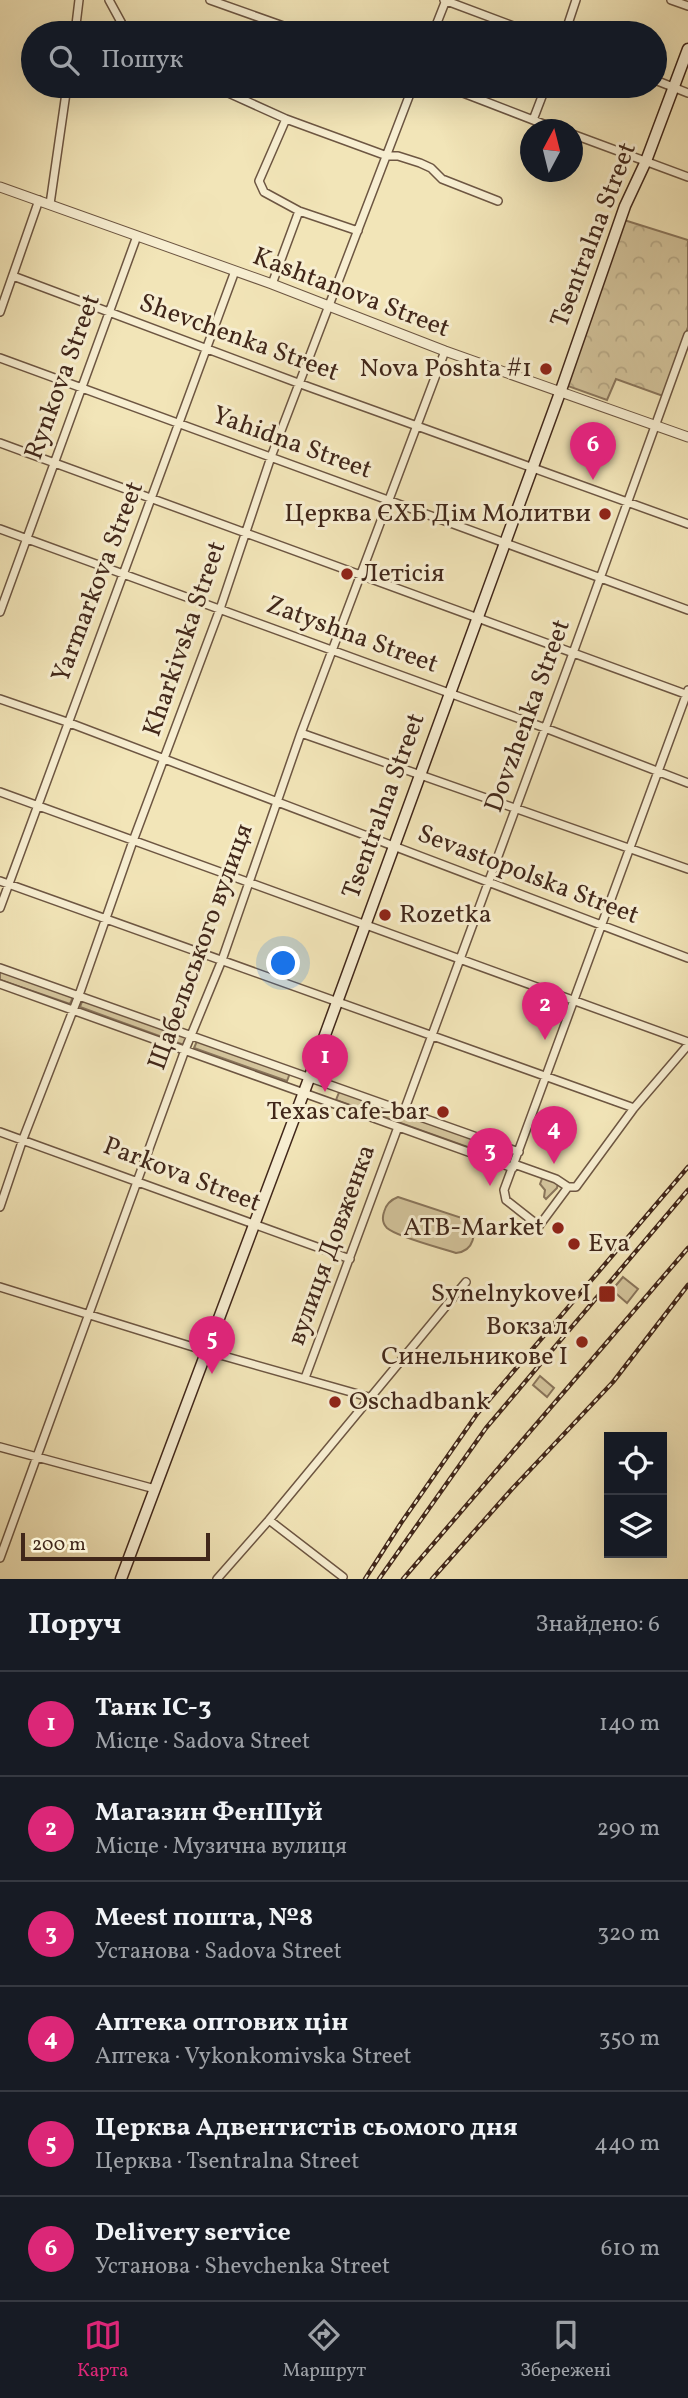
<!DOCTYPE html>
<html lang="uk">
<meta charset="utf-8">
<style>
body{margin:0;font-family:Vollkorn,serif;background:#242831;color:#f1f3f6}
.controls{position:absolute;right:21px;bottom:21px;display:grid;overflow:hidden;border-radius:0px;box-shadow:0 7px 28px #0002}
.controls button{width:63px;height:63px;display:grid;place-items:center;padding:0;border:0;border-bottom:2px solid #363941;background:#171b24;color:#f1f3f6;font:35px sans-serif}
.compass{position:absolute;left:520px;top:119px;width:63px;height:63px;border-radius:50%;background:#171b24;box-shadow:0 7px 28px #0002;rotate:7deg}
.scale{position:absolute;left:21px;bottom:18px;width:189px;box-sizing:border-box;padding-left:7px;border:4px solid #41271a;border-top:0;font-size:19px;line-height:24px;white-space:nowrap;color:#41271a;-webkit-text-stroke:5px #f7eed1;paint-order:stroke}
.you{position:absolute;left:284px;top:964px;width:24px;height:24px;margin:-18px;border:5px solid #fff;border-radius:50%;background:#1a73e8;box-shadow:0 0 0 10px #1a73e833}
.badge{display:grid;place-items:center;width:46px;height:46px;border-radius:50%;background:#db2777;color:#fff;font-size:23px;font-weight:700}
.pin{position:absolute;translate:-50% -58px;filter:drop-shadow(0 2px 4px #0008)}
.pin::after{content:'';position:absolute;top:37px;width:24px;height:21px;background:inherit;clip-path:polygon(0 0,100% 0,50% 100%)}
.list{margin:0;padding:0;list-style:none}
h2{display:flex;justify-content:space-between;align-items:center;height:91px;margin:0;padding:0 28px;font-size:30px}
h2 small{font-size:23px;font-weight:400;color:#9ea1a6}
.list li{display:grid;grid-template-columns:46px 1fr auto;gap:21px;align-items:center;box-sizing:border-box;height:105px;padding:0 28px;border-top:2px solid #363941}
.list b{display:block;font-size:26px;white-space:nowrap}
.list p{margin:0;font-size:23px;white-space:nowrap;color:#9ea1a6}
.list em{font-size:23px;font-style:normal;color:#9ea1a6}
.icon{flex:none;width:38px;height:38px;fill:none;stroke:currentColor;stroke-width:2;stroke-linecap:round;stroke-linejoin:round}
.map{position:relative;flex:none;width:688px;height:1579px;overflow:hidden}
.search{position:absolute;background:#171b24;box-shadow:0 7px 28px #0002;left:21px;right:21px;top:21px;height:77px;display:flex;align-items:center;gap:18px;box-sizing:border-box;padding:0 24px;border-radius:38px;color:#9ea1a6;font-size:26px}
.sheet{height:721px;background:#171b24}
nav{display:flex;justify-content:space-around;align-items:center;box-sizing:border-box;height:98px;border-top:2px solid #363941;background:#171b24;font-size:19px;color:#9ea1a6}
nav a{display:grid;justify-items:center;gap:4px}
nav .on{color:#db2777}
.map>svg:first-child{display:block}
.green{fill:#d4c59d;stroke:#8a765c;stroke-width:2}
.park{fill:url(#park-crowns);stroke:#8a765c;stroke-width:2}
.lines{fill:none;stroke-linecap:round;stroke-linejoin:round}
.minor-casing{stroke:#6d5642;stroke-width:10}
.tertiary-casing{stroke:#6d5642;stroke-width:11}
.secondary-casing{stroke:#41271a;stroke-width:13}
.minor{stroke:#f7eed1;stroke-width:7}
.tertiary{stroke:#f7eed1;stroke-width:9}
.secondary{stroke:#f7eed1;stroke-width:10}
.rail-casing{stroke:#41271a;stroke-width:4.5}
.rail{stroke:#f7eed1;stroke-width:2;stroke-dasharray:5;stroke-linecap:butt}
.poi-dot{fill:#8f2418;stroke:#f7eed1;stroke-width:2.5}
.labels{text-anchor:middle;dominant-baseline:central;stroke-width:6;stroke-linejoin:round;paint-order:stroke}
.street-label{font-size:26px;fill:#41271a;stroke:#f7eed1}
.poi-label{font-size:26px;fill:#41271a;stroke:#f7eed1;text-anchor:end}
</style>
<div class="map">
<svg width="688" height="1579" viewBox="0 0 688 1579">
<defs>
<pattern id="park-crowns" width="20" height="18" patternUnits="userSpaceOnUse" patternTransform="scale(1.75)"><rect width="20" height="18" fill="#d4c59d"/><path d="M2 6a3 3 0 1 1 6 0M12 15a3 3 0 1 1 6 0" fill="none" stroke="#b7a987"/></pattern>
</defs>
<rect width="100%" height="100%" fill="#f2e5b8"/>
<filter id="stains"><feTurbulence type="fractalNoise" baseFrequency=".00286" numOctaves="4"/><feColorMatrix values="0 0 0 0 .2 0 0 0 0 .09 0 0 0 0 .02 0 0 0 .5 -.17"/></filter>
<radialGradient id="worn" r=".72"><stop offset=".6" stop-color="#630" stop-opacity="0"/><stop offset="1" stop-color="#630" stop-opacity=".3"/></radialGradient>
<!-- green -->
<path class="green" d="M 0,971 L 73,997 L 70,1004 L 0,980 Z
M 83,999 L 187,1037 L 184,1045 L 80,1007 Z
M 197,1041 L 290,1073 L 287,1081 L 194,1048 Z
M 340,1090 L 493,1146 L 490,1155 L 336,1100 Z
M 543,1176 L 558,1183 L 557,1188 L 546,1199 L 544,1197 L 545,1190 L 540,1184 Z
M 398,1197 L 468,1220 C 478,1233 474,1251 456,1253 C 441,1248 397,1237 387,1228 C 383,1224 382,1218 384,1212 C 386,1204 390,1200 398,1197 Z
M 623,1277 L 638,1289 L 627,1303 L 612,1290 Z
M 540,1376 L 554,1388 L 547,1397 L 533,1385 Z"/>
<!-- park -->
<path class="park" d="M 624,220 L 688,240 L 688,327 L 663,396 L 616,379 L 607,400 L 565,385 Z"/>
<g class="lines">
<defs>
<path id="minor" d="M 109,0 L 127,33
M 210,0 L 303,33
M 444,0 L 532,33
M 671,0 L 688,6
M 75,33 L 79,0
M 433,33 L 446,0
M 565,33 L 576,0
M 655,80 L 688,93
M 213,86 L 286,119 L 387,156 L 398,156 L 420,163 L 431,168 L 442,179 L 498,201
M 445,86 L 559,130
M 286,119 L 259,181 L 264,192 L 299,211 L 358,231
M 533,120 L 546,86
M 572,134 L 688,177
M 50,204 L 67,86
M 13,276 L 298,383 L 688,524
M 272,284 L 299,211
M 0,312 L 39,200
M 0,358 L 688,610
M 0,443 L 688,695
M 0,529 L 545,728 L 688,783
M 0,612 L 137,236
M 688,690 L 504,1190 L 506,1200 L 539,1226 L 568,1187 L 576,1187 L 634,1108 L 688,1045
M 0,699 L 67,722 L 688,958
M 301,733 L 688,869
M 0,792 L 688,1042
M 0,881 L 634,1108
M 0,908 L 235,271
M 0,968 L 519,1152
M 0,984 L 513,1168
M 404,1111 L 573,653 L 688,335
M 0,1132 L 350,1259
M 514,1164 L 556,1179 L 568,1187
M 0,1207 L 23,1139 L 79,995 L 133,841 L 220,609 L 271,457 L 413,86
M 0,1287 L 206,1351 L 372,1398
M 305,1378 L 398,1127
M 0,1447 L 155,1489
M 269,1520 L 343,1577
M 0,1558 L 185,1050 L 222,960 L 301,733 L 445,351
M 217,1579 L 269,1520 L 466,1282"/>
<path id="tertiary" d="M 0,187 L 272,284 L 445,351 L 688,437"/>
<path id="secondary" d="M 121,1579 L 310,1076 L 561,390 L 625,206 L 646,161 L 688,49"/>
</defs>
<!-- minor casing -->
<use href="#minor" class="minor-casing"/>
<!-- tertiary casing -->
<use href="#tertiary" class="tertiary-casing"/>
<!-- secondary casing -->
<use href="#secondary" class="secondary-casing"/>
<!-- minor -->
<use href="#minor" class="minor"/>
<!-- tertiary -->
<use href="#tertiary" class="tertiary"/>
<!-- secondary -->
<use href="#secondary" class="secondary"/>
<defs>
<path id="rail" d="M 365,1579 L 401,1523 L 477,1414 L 688,1167
M 379,1579 L 486,1428 L 688,1190
M 403,1579 L 688,1248
M 432,1579 L 512,1489 L 613,1382 L 688,1285"/>
</defs>
<!-- rail casing -->
<use href="#rail" class="rail-casing"/>
<!-- rail -->
<use href="#rail" class="rail"/>
</g>
<!-- markers -->
<g class="poi-dot">
<circle cx="546" cy="369" r="7"/>
<circle cx="605" cy="514" r="7"/>
<circle cx="347" cy="574" r="7"/>
<circle cx="385" cy="915" r="7"/>
<circle cx="443" cy="1112" r="7"/>
<circle cx="558" cy="1228" r="7"/>
<circle cx="574" cy="1244" r="7"/>
<rect x="598" y="1285" width="18" height="18" rx="3.5"/>
<circle cx="582" cy="1342" r="7"/>
<circle cx="335" cy="1402" r="7"/>
</g>
<g class="labels">
<!-- street labels -->
<g class="street-label">
<text transform="translate(594 235) rotate(-69)">Tsentralna Street</text>
<text transform="translate(351 293) rotate(21)">Kashtanova Street</text>
<text transform="translate(239 338) rotate(20)">Shevchenka Street</text>
<text transform="translate(63 377) rotate(-70)">Rynkova Street</text>
<text transform="translate(292 443) rotate(20)">Yahidna Street</text>
<text transform="translate(98 582) rotate(-69)">Yarmarkova Street</text>
<text transform="translate(352 635) rotate(20)">Zatyshna Street</text>
<text transform="translate(185 639) rotate(-71)">Kharkivska Street</text>
<text transform="translate(528 716) rotate(-70)">Dovzhenka Street</text>
<text transform="translate(384 806) rotate(-70)">Tsentralna Street</text>
<text transform="translate(528 875) rotate(21)">Sevastopolska Street</text>
<text transform="translate(201 947) rotate(-70)">Щабельського вулиця</text>
<text transform="translate(182 1175) rotate(21)">Parkova Street</text>
<text transform="translate(332 1245) rotate(-70)">вулиця Довженка</text>
</g>
<!-- poi labels -->
<g class="poi-label">
<text x="532" y="369">Nova Poshta #1</text>
<text x="591" y="514">Церква ЄХБ Дім Молитви</text>
<text x="361" y="574" text-anchor="start">Летісія</text>
<text x="399" y="915" text-anchor="start">Rozetka</text>
<text x="429" y="1112">Texas cafe-bar</text>
<text x="544" y="1228">ATB-Market</text>
<text x="588" y="1244" text-anchor="start">Eva</text>
<text x="591" y="1294">Synelnykove I</text>
<text x="568" y="1327">Вокзал<tspan x="568" dy="30">Синельникове І</tspan></text>
<text x="349" y="1402" text-anchor="start">Oschadbank</text>
</g>
</g>
<rect width="100%" height="100%" filter="url(#stains)"/>
<rect width="100%" height="100%" fill="url(#worn)"/>
</svg>
<div class="controls">
<button><svg class="icon" aria-label="locate" viewBox="0 0 24 24"><circle cx="12" cy="12" r="6"/><path d="M12 2v4M12 18v4M2 12h4M18 12h4"/></svg></button>
<button><svg class="icon" aria-label="layers" viewBox="0 0 24 24"><path d="M12 4l9 5-9 5-9-5zM3 14l9 5 9-5"/></svg></button>
</div>
<svg class="compass" viewBox="-18 -18 36 36"><path d="M0-13l5 13h-10z" fill="#e53935"/><path d="M0 13l5-13h-10z" fill="#9ea1a6"/></svg>
<div class="scale">200 m</div>
<div class="you"></div>
<div class="pin badge" style="left:325px;top:1092px">1</div>
<div class="pin badge" style="left:545px;top:1040px">2</div>
<div class="pin badge" style="left:490px;top:1186px">3</div>
<div class="pin badge" style="left:554px;top:1164px">4</div>
<div class="pin badge" style="left:212px;top:1374px">5</div>
<div class="pin badge" style="left:593px;top:480px">6</div>
<div class="search"><svg class="icon" aria-label="search" viewBox="0 0 24 24"><circle cx="10" cy="10" r="6"/><path d="M15 15l6 6"/></svg>Пошук</div>
</div>
<section class="sheet">
<h2>Поруч<small>Знайдено: 6</small></h2>
<ul class="list">
<li><span class="badge">1</span><div><b>Танк ІС-3</b><p>Місце · Sadova Street</p></div><em>140 m</em></li>
<li><span class="badge">2</span><div><b>Магазин ФенШуй</b><p>Місце · Музична вулиця</p></div><em>290 m</em></li>
<li><span class="badge">3</span><div><b>Meest пошта, №8</b><p>Установа · Sadova Street</p></div><em>320 m</em></li>
<li><span class="badge">4</span><div><b>Аптека оптових цін</b><p>Аптека · Vykonkomivska Street</p></div><em>350 m</em></li>
<li><span class="badge">5</span><div><b>Церква Адвентистів сьомого дня</b><p>Церква · Tsentralna Street</p></div><em>440 m</em></li>
<li><span class="badge">6</span><div><b>Delivery service</b><p>Установа · Shevchenka Street</p></div><em>610 m</em></li>
</ul>
</section>
<nav>
<a class="on"><svg class="icon" aria-label="map" viewBox="0 0 24 24"><path d="M3 6l6-2 6 2 6-2v14l-6 2-6-2-6 2zM9 4v14M15 6v14"/></svg>Карта</a>
<a><svg class="icon" aria-label="directions" viewBox="0 0 24 24"><path d="M12 3l9 9-9 9-9-9zM9 14v-3h6M13 9l2 2-2 2"/></svg>Маршрут</a>
<a><svg class="icon" aria-label="saved" viewBox="0 0 24 24"><path d="M7 4h10v16l-5-4-5 4z"/></svg>Збережені</a>
</nav>
